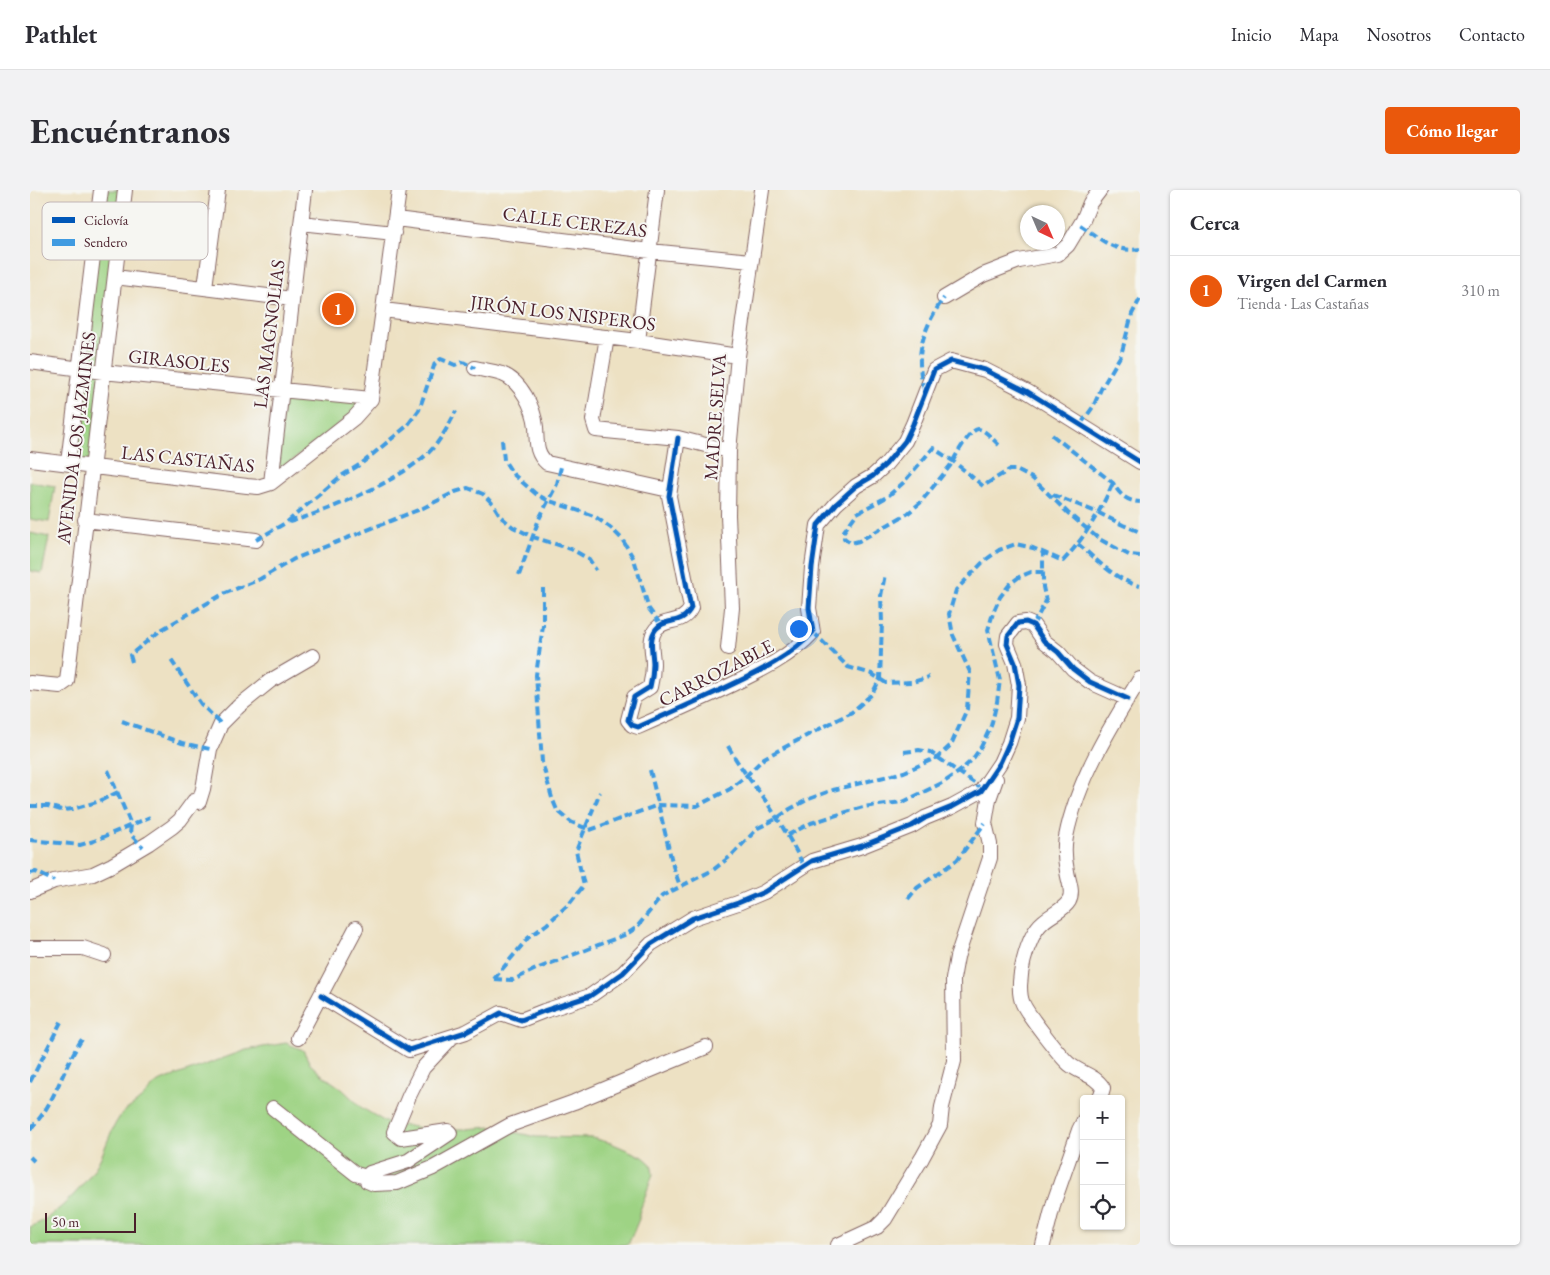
<!DOCTYPE html>
<html lang="es">
<meta charset="utf-8">
<style>
body{margin:0;font-family:"EB Garamond",serif;background:#f2f2f3;color:#2b2b33}
.controls{position:absolute;right:15px;bottom:15px;display:grid;overflow:hidden;border-radius:5px;box-shadow:0 1px 4px #0004}
.controls button{width:45px;height:45px;display:grid;place-items:center;padding:0;border:0;border-bottom:1px solid #e1e1e2;background:#fff;color:#2b2b33;font:25px sans-serif}
.compass{position:absolute;left:990px;top:15px;width:45px;height:45px;border-radius:50%;background:#fff;box-shadow:0 1px 4px #0004;rotate:136deg}
.scale{position:absolute;left:15px;bottom:12px;width:91px;box-sizing:border-box;padding-left:5px;border:2px solid #4a1f2b;border-top:0;font-size:14px;line-height:18px;white-space:nowrap;color:#4a1f2b;-webkit-text-stroke:4px #f6f6f2;paint-order:stroke}
.you{position:absolute;left:768px;top:438px;width:18px;height:18px;margin:-12px;border:4px solid #fff;border-radius:50%;background:#1a73e8;box-shadow:0 0 0 8px #1a73e833}
.badge{display:grid;place-items:center;width:32px;height:32px;border-radius:50%;background:#ea580c;color:#fff;font-size:16px;font-weight:700}
.pin{position:absolute;translate:-50% -50%;border:2px solid #fff;box-shadow:0 1px 5px #0006}
.list{margin:0;padding:0;list-style:none}
h2{display:flex;justify-content:space-between;align-items:center;height:65px;margin:0;padding:0 20px;font-size:21px}
h2 small{font-size:16px;font-weight:400;color:#7c7c81}
.list li{display:grid;grid-template-columns:32px 1fr auto;gap:15px;align-items:center;box-sizing:border-box;height:70px;padding:0 20px;border-top:1px solid #e1e1e2}
.list b{display:block;font-size:19px;white-space:nowrap}
.list p{margin:0;font-size:16px;white-space:nowrap;color:#7c7c81}
.list em{font-size:16px;font-style:normal;color:#7c7c81}
.icon{flex:none;width:28px;height:28px;fill:none;stroke:currentColor;stroke-width:2;stroke-linecap:round;stroke-linejoin:round}
.map{position:relative;flex:none;width:1110px;height:1055px;overflow:hidden;border-radius:5px}
header{display:flex;align-items:center;gap:30px;box-sizing:border-box;height:70px;padding:0 25px;background:#fff;border-bottom:1px solid #e1e1e2}
header strong{font-size:24px}
nav{display:flex;gap:28px;margin-inline-start:auto;font-size:18px}
.intro{display:flex;align-items:center;justify-content:space-between;box-sizing:border-box;height:120px;padding:0 30px}
h1{margin:0;font-size:35px}
.button{padding:12px 22px;border-radius:5px;background:#ea580c;color:#fff;font-size:18px;font-weight:700}
main{display:flex;gap:30px;padding:0 30px}
aside{flex:1;background:#fff;border-radius:5px;box-shadow:0 1px 4px #0004}
.map>svg:first-child{display:block}
.green{fill:#9ed384;stroke:#747958}
.lines{fill:none;stroke-linecap:round;stroke-linejoin:round}
.minor-casing{stroke:#836360;stroke-width:16}
.minor{stroke:#fff;stroke-width:14}
.quiet{stroke:#409be1;stroke-width:4;stroke-dasharray:8 4;stroke-linecap:butt}
.cycleway-casing{stroke:#f6f6f2;stroke-width:8}
.cycleway{stroke:#0057b8;stroke-width:5}
.labels{text-anchor:middle;dominant-baseline:central;stroke-width:4;stroke-linejoin:round;paint-order:stroke}
.street-label{font-size:19px;fill:#4a1f2b;stroke:#f6f6f2}
.key{fill:#f6f6f2;stroke:#c2b6b6;stroke-width:1}
.key-label{font-size:14px;fill:#4a1f2b}
</style>
<header>
<strong>Pathlet</strong>
<nav><a>Inicio</a><a>Mapa</a><a>Nosotros</a><a>Contacto</a></nav>
</header>
<div class="intro"><h1>Encuéntranos</h1><a class="button">Cómo llegar</a></div>
<main>
<div class="map">
<svg width="1110" height="1055" viewBox="0 0 1110 1055">
<rect width="100%" height="100%" fill="#f6f6f2"/>
<filter id="ink" filterUnits="userSpaceOnUse"><feTurbulence type="fractalNoise" baseFrequency=".02" numOctaves="2"/><feDisplacementMap in="SourceGraphic" scale="10" xChannelSelector="R" yChannelSelector="G"/><feConvolveMatrix kernelMatrix="1 2 1 2 8 2 1 2 1" color-interpolation-filters="sRGB"/></filter>
<filter id="wash" filterUnits="userSpaceOnUse"><feTurbulence type="fractalNoise" baseFrequency=".0096" numOctaves="4" result="noise"/><feDisplacementMap in="SourceGraphic" scale="20" xChannelSelector="R" yChannelSelector="G"/><feGaussianBlur stdDeviation="1.12" result="paint"/><feColorMatrix in="noise" values="0 0 0 0 0 0 0 0 0 0 0 0 0 0 0 0 0 1.4 0 .05"/><feComposite in="paint" operator="in"/></filter>
<g filter="url(#wash)">
<rect width="100%" height="100%" fill="#ede1c3"/>
<!-- green -->
<path class="green" d="M 71,0 L 95,0 L 61,276 L 38,273 Z
M 254,205 L 332,212 L 328,219 L 246,283 Z
M 0,292 L 25,296 L 19,332 L 0,329 Z
M 0,343 L 19,347 L 12,383 L 0,381 Z
M 256,853 L 273,860 L 280,874 L 291,884 L 312,899 L 332,918 L 364,937 L 374,935 L 395,939 L 436,939 L 461,937 L 506,947 L 562,948 L 581,953 L 613,967 L 621,974 L 623,984 L 609,1023 L 609,1029 L 598,1055 L 0,1055 L 0,1037 C 25,1028 59,992 70,969 C 77,955 80,941 89,928 C 93,921 100,918 106,913 C 115,907 120,898 128,892 L 216,860 Z"/>
</g>
<g filter="url(#ink)">
<g class="lines">
<defs>
<path id="minor" d="M 366,29 L 620,61 L 721,71
M 271,33 L 364,43
M 85,87 L 262,109
M 175,97 L 188,0
M 914,108 L 953,85 L 989,71 L 1028,64 L 1038,55 L 1053,30 L 1060,13 L 1070,0
M 353,120 L 608,151 L 708,166
M 577,147 L 563,230 L 566,240 L 648,248 L 699,261
M 608,151 L 627,0
M 0,172 L 73,182 L 341,209
M 445,178 C 454,180 463,181 472,184 C 491,191 504,218 506,237 C 507,251 505,263 517,273 L 639,300
M 648,248 L 639,306 L 661,418 C 652,436 636,427 626,439 C 618,449 623,463 623,474 C 623,482 622,489 620,497 L 604,507 L 598,530 L 602,535 L 608,537 C 640,523 672,509 703,494 C 732,480 761,466 783,442 L 779,418 L 782,377 L 788,335 L 806,314 L 826,296 L 843,286 L 856,274 L 875,251 L 883,234 L 904,180 L 921,171 L 955,180 L 998,202 L 1110,272
M 0,269 L 217,296 L 228,297 L 241,293 L 324,228 L 341,209 L 369,0
M 38,273 L 71,0
M 241,293 L 275,0
M 55,330 L 226,350
M 698,458 L 702,418 L 698,325 L 699,261 L 708,166 L 732,0
M 0,493 L 30,496 L 37,491 L 95,0
M 0,701 L 24,691 L 63,684 L 82,675 L 119,653 L 142,637 L 150,630 L 164,611 L 169,612 L 173,599 L 180,559 L 191,534 L 209,516 L 240,491 L 283,466
M 0,758 L 53,758 L 74,765
M 291,806 L 379,860 L 436,842 L 471,823 L 491,830 L 514,821 L 560,806 L 593,783 L 621,754 L 663,728 L 708,713 L 734,702 L 782,671 L 832,656 L 882,636 L 895,628 L 922,617 L 951,601 L 970,573 L 979,553 L 987,528 L 989,495 L 985,473 L 977,454 L 978,446 L 988,433 L 996,432 L 1003,435 L 1014,451 L 1028,462 L 1043,479 L 1060,492 L 1098,509
M 422,847 L 393,878 L 379,906 L 364,942 L 371,948 L 418,941 L 420,943 L 378,971 L 340,983 L 336,987 L 337,991 L 344,994 L 367,993 L 403,978 L 480,935 L 544,912 L 676,857
M 268,848 L 326,738
M 1068,909 L 1071,905 L 1073,898 C 1065,885 1050,883 1039,874 C 1030,866 998,825 993,814 C 984,795 997,745 1013,732 C 1020,725 1034,720 1039,711 C 1044,702 1038,690 1037,681 C 1035,671 1034,657 1036,647 C 1047,591 1080,537 1110,489
M 243,918 L 326,984 L 336,987
M 808,1055 L 847,1037 L 855,1029 L 892,968 L 910,935 L 912,917 L 924,871 L 923,789 L 927,767 L 960,668 L 960,654 L 955,633 L 959,609 L 966,589
M 1013,1055 L 1024,1012 L 1049,940 L 1054,930"/>
</defs>
<!-- minor casing -->
<use href="#minor" class="minor-casing"/>
<!-- minor -->
<use href="#minor" class="minor"/>
<!-- quiet -->
<path class="quiet" d="M 1050,35 C 1071,49 1083,63 1110,59
M 894,200 C 892,191 890,182 890,173 C 889,151 901,125 914,108
M 1051,234 L 1063,217 L 1071,199 L 1091,165 L 1102,124 L 1110,109
M 1022,245 L 1083,293 C 1090,305 1096,311 1110,312
M 472,250 L 474,270 L 483,284 L 506,304 L 517,310 L 564,326 L 581,338 L 592,349 L 604,369 L 619,419 L 631,435
M 969,255 C 964,251 955,239 948,239 C 940,239 924,269 920,276 L 890,313 L 877,324 L 829,351 L 821,353 L 814,348 L 814,341 L 827,323 L 857,307 L 873,293 L 903,258 L 923,271 L 953,296 L 979,280 L 986,280 L 1002,288 L 1038,323 L 1069,349 L 1099,365 L 1110,366
M 1023,305 L 1069,323 L 1093,335 L 1110,342
M 259,332 C 299,321 377,288 404,257 C 413,246 420,233 426,221
M 226,350 L 257,332 L 311,286 L 331,274 L 377,236 L 389,220 L 405,173 L 411,169 L 425,175 L 433,172 L 445,178
M 1048,354 C 1067,370 1085,390 1110,396
M 489,385 L 509,329 L 527,294 L 531,277
M 513,398 L 513,436 L 506,485 L 512,572 L 522,608 L 527,620 L 541,632 L 560,640 L 628,615 L 667,616 L 700,599 L 716,586 L 734,568 L 822,522 L 842,504 L 850,489 L 852,432 L 851,406 L 855,384
M 1003,435 L 1016,411 L 1013,397 L 1013,363
M 783,442 L 818,477 L 842,484 L 856,493 L 883,492 L 899,487
M 141,470 L 171,514 L 191,534
M 102,472 L 100,465 L 131,440 L 193,404 L 230,389 L 264,369 L 393,318 L 425,302 L 438,298 L 453,304 L 463,314 L 471,327 L 483,337 L 503,347 L 541,359 L 559,369 L 566,380
M 92,531 L 152,553 L 180,559
M 698,556 C 709,576 721,591 735,610 C 750,631 762,653 774,676
M 874,562 L 889,560 L 900,562 L 947,595 L 951,601
M 78,580 L 101,635 L 100,644 L 113,657
M 620,580 L 643,676 L 650,696
M 0,616 L 18,616 L 31,620 L 43,619 L 70,611 L 88,602
M 758,645 L 781,633 L 833,617 L 873,612 L 914,592 L 929,582 L 942,570 L 951,557 L 961,536 L 967,512 L 970,490 L 958,440 L 963,423 L 970,407 L 980,394 L 989,387 L 1001,382 L 1014,382
M 0,650 L 50,655 L 64,651 L 120,627
M 0,683 L 6,682 L 24,691
M 878,709 L 887,698 L 927,670 L 955,633
M 464,789 L 483,790 L 506,779 L 597,744 L 607,737 L 632,706 L 683,680 L 701,666 L 728,638 L 746,629 L 760,619 L 779,609 L 803,600 L 874,582 L 908,567 L 921,555 L 937,519 L 940,482 L 923,445 L 919,424 L 926,400 L 954,371 L 969,360 L 986,354 L 1003,358 L 1033,371 C 1055,347 1070,322 1083,293
M 464,789 L 498,748 L 517,734 L 540,713 L 554,695 L 546,661 L 570,602
M 0,892 L 33,828
M 0,939 C 26,914 32,877 53,848
M 0,967 L 4,971"/>
<defs>
<path id="cycleway" d="M 648,248 L 639,306 L 661,418 C 652,436 636,427 626,439 C 618,449 623,463 623,474 C 623,482 622,489 620,497 L 604,507 L 598,530 L 602,535 L 608,537 C 640,523 672,509 703,494 C 732,480 761,466 783,442 L 779,418 L 782,377 L 788,335 L 806,314 L 826,296 L 843,286 L 856,274 L 875,251 L 883,234 L 904,180 L 921,171 L 955,180 L 998,202 L 1110,272
M 291,806 L 379,860 L 436,842 L 471,823 L 491,830 L 514,821 L 560,806 L 593,783 L 621,754 L 663,728 L 708,713 L 734,702 L 782,671 L 832,656 L 882,636 L 895,628 L 922,617 L 951,601 L 970,573 L 979,553 L 987,528 L 989,495 L 985,473 L 977,454 L 978,446 L 988,433 L 996,432 L 1003,435 L 1014,451 L 1028,462 L 1043,479 L 1060,492 L 1098,509"/>
</defs>
<!-- cycleway casing -->
<use href="#cycleway" class="cycleway-casing"/>
<!-- cycleway -->
<use href="#cycleway" class="cycleway"/>
</g>
</g>
<g class="labels">
<!-- street labels -->
<g class="street-label">
<text transform="translate(545 32) rotate(7)">CALLE CEREZAS</text>
<text transform="translate(533 123) rotate(7)">JIRÓN LOS NISPEROS</text>
<text transform="translate(239 144) rotate(-83)">LAS MAGNOLIAS</text>
<text transform="translate(149 171) rotate(6)">GIRASOLES</text>
<text transform="translate(685 227) rotate(-86)">MADRE SELVA</text>
<text transform="translate(46 248) rotate(-83)">AVENIDA LOS JAZMINES</text>
<text transform="translate(158 269) rotate(6)">LAS CASTAÑAS</text>
<text transform="translate(686 483) rotate(-27)">CARROZABLE</text>
</g>
</g>
<!-- legend -->
<rect x="12" y="12" width="166" height="58" rx="8" class="key"/>
<rect x="22" y="27" width="23" height="6" fill="#0057b8"/>
<rect x="22" y="49" width="23" height="7" fill="#409be1"/>
<g class="key-label">
<text x="54" y="35">Ciclovía</text>
<text x="54" y="57">Sendero</text>
</g>
</svg>
<div class="controls">
<button>+</button>
<button>−</button>
<button><svg class="icon" aria-label="locate" viewBox="0 0 24 24"><circle cx="12" cy="12" r="6"/><path d="M12 2v4M12 18v4M2 12h4M18 12h4"/></svg></button>
</div>
<svg class="compass" viewBox="-18 -18 36 36"><path d="M0-13l5 13h-10z" fill="#e53935"/><path d="M0 13l5-13h-10z" fill="#7c7c81"/></svg>
<div class="scale">50 m</div>
<div class="you"></div>
<div class="pin badge" style="left:308px;top:119px">1</div>
</div>
<aside>
<h2>Cerca<small></small></h2>
<ul class="list">
<li><span class="badge">1</span><div><b>Virgen del Carmen</b><p>Tienda · Las Castañas</p></div><em>310 m</em></li>
</ul>
</aside>
</main>
